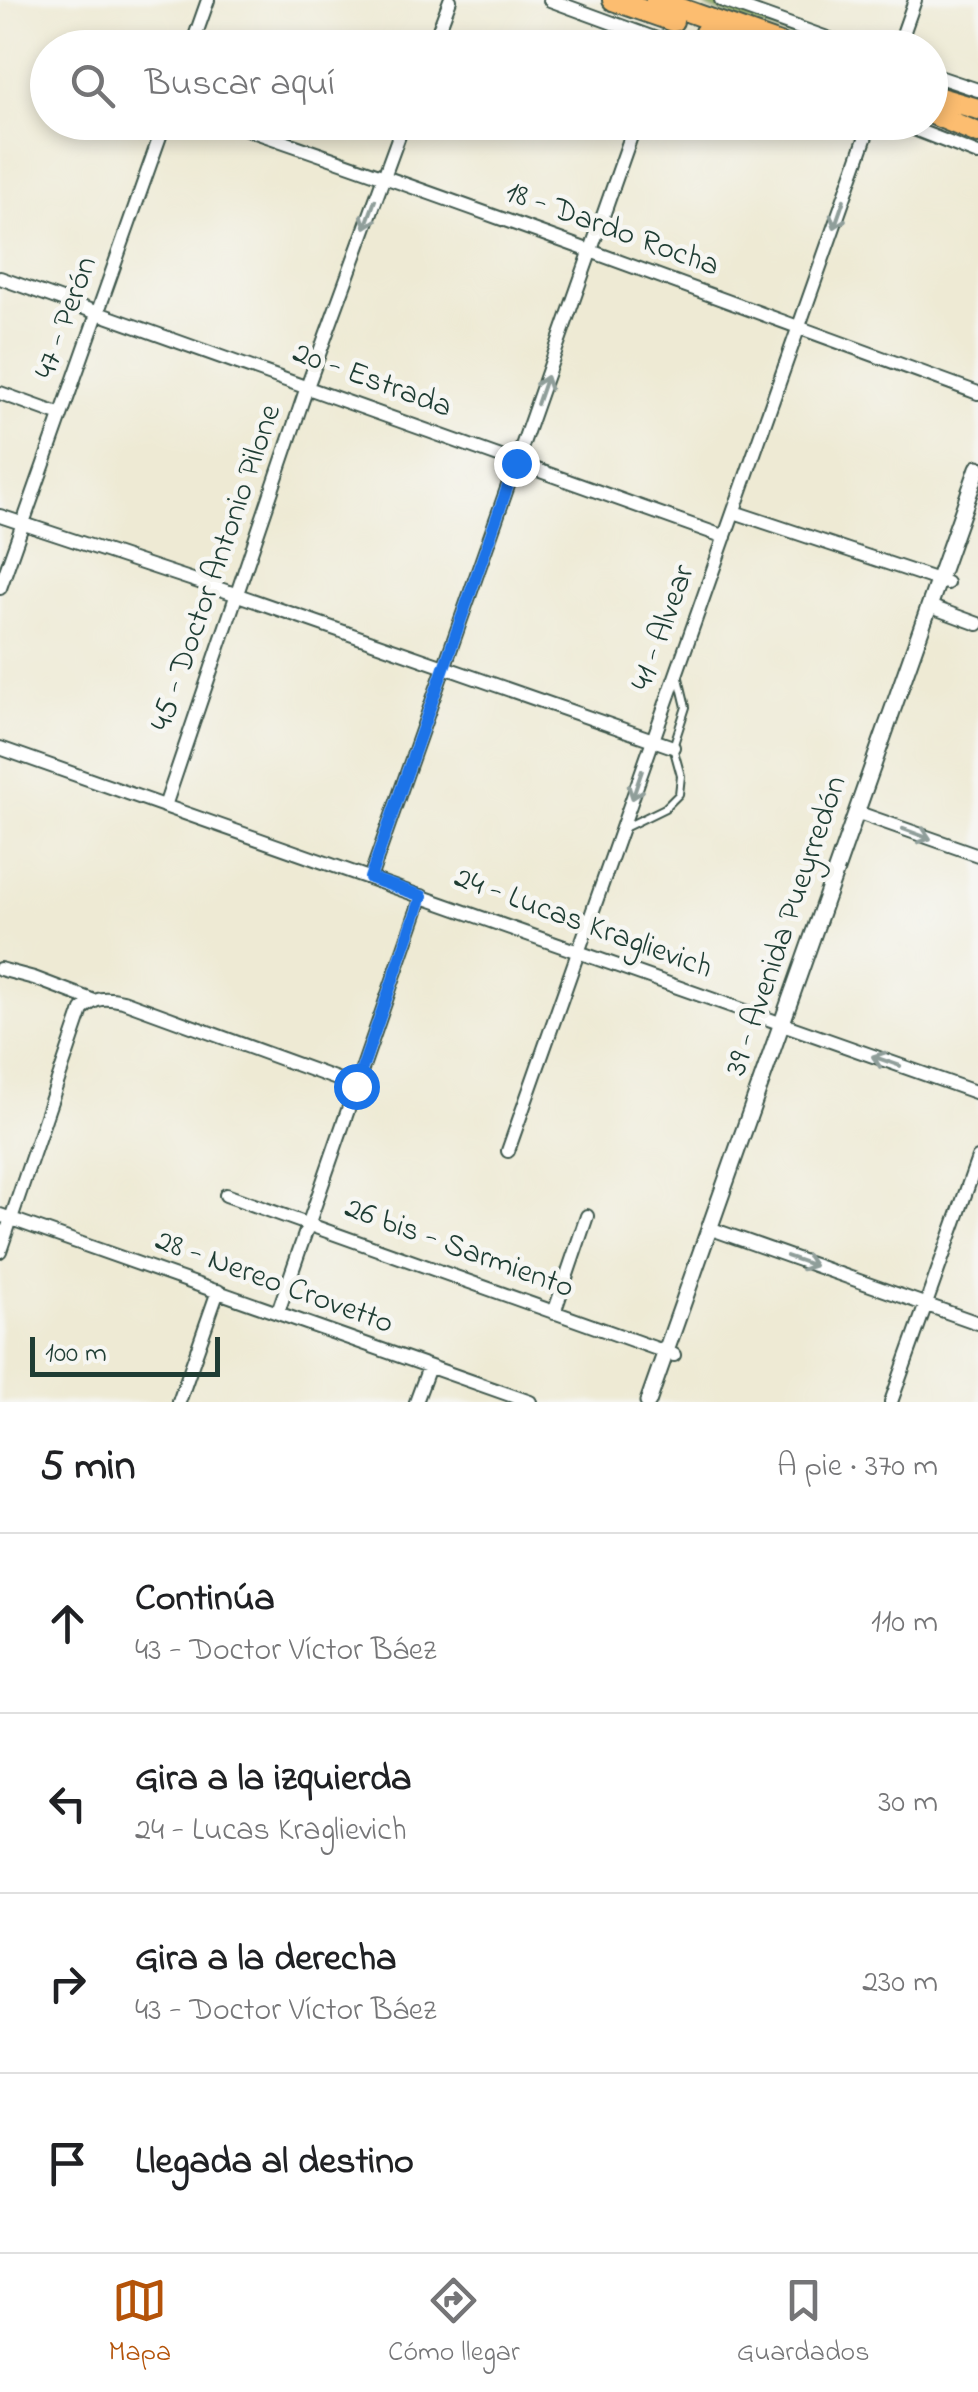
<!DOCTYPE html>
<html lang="es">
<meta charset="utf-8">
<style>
body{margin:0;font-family:"Indie Flower",sans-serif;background:#f2f2f2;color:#202124}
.scale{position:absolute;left:30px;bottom:25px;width:190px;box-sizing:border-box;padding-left:10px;border:5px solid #1f3d34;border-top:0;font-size:28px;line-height:35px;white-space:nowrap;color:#1f3d34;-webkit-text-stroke:8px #f6f6f2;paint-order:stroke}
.stop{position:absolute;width:30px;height:30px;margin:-22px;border:8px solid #1a73e8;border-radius:50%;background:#fff}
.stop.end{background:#1a73e8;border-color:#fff;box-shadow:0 2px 10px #0008}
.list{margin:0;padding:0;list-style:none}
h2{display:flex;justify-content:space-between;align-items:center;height:130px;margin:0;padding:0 40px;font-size:42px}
h2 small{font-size:32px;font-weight:400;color:#757577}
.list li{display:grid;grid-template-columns:65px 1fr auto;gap:30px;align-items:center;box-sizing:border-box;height:180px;padding:0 40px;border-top:2px solid #e0e0e0}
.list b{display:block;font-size:38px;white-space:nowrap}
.list p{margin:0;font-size:32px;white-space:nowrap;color:#757577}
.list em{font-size:32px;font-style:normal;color:#757577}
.icon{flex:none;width:55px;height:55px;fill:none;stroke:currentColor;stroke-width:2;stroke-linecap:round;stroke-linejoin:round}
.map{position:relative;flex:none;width:978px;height:1402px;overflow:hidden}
.search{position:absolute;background:#fff;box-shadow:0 5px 15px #0003;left:30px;right:30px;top:30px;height:110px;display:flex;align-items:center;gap:25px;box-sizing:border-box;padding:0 35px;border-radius:55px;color:#757577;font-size:38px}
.sheet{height:850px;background:#fff}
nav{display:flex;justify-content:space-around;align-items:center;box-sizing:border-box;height:140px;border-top:2px solid #e0e0e0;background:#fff;font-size:28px;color:#757577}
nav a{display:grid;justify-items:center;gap:5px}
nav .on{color:#b45309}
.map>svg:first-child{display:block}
.green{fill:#a4c66f;stroke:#628252;stroke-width:2.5}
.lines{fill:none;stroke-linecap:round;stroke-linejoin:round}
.service-casing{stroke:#3e574c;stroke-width:10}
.minor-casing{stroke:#3e574c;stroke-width:16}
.tertiary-casing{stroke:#3e574c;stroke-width:19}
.primary-casing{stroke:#3e574c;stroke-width:24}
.service{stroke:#fff;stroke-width:6}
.minor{stroke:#fff;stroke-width:12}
.tertiary{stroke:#fff;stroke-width:15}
.primary{stroke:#fcbd6f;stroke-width:20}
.oneway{stroke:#8f9e9a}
.route{stroke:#1a73e8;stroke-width:12}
.labels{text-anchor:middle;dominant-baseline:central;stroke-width:9;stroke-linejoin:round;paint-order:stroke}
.street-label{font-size:32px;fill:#1f3d34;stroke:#f6f6f2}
</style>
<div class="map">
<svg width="978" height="1402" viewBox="0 0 978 1402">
<rect width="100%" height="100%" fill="#f6f6f2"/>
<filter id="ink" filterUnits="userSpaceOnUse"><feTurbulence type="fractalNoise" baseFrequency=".01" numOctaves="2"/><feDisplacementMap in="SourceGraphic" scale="20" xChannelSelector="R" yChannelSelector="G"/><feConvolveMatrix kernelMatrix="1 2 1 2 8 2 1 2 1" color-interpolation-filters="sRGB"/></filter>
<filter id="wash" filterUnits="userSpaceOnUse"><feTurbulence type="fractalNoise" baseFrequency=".0048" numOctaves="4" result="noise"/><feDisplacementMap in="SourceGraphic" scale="40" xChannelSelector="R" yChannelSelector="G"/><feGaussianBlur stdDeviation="2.25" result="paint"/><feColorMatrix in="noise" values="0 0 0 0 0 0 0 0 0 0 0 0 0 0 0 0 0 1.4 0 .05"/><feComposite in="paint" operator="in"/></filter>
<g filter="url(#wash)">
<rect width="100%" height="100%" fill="#eeead4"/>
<!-- green -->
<path class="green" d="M 710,1 L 838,47 L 819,47 L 707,7 Z"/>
</g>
<g filter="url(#ink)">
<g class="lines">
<defs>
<path id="service" d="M 622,829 L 665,808 L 679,794 L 681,776 L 673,747 L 686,707 L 679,678"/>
<path id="minor" d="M 550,0 L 681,48
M 721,0 L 855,48
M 191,48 L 208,0
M 432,48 L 450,0
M 898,48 L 915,0
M 930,74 L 978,90
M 226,122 C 479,208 728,302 978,393
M 896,122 L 978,154
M 0,278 L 725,537
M 0,393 L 61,415
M 734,512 L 947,583
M 0,516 L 238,595 L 673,747
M 0,588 L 165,122
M 929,606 L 978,624
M 0,748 L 978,1093
M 165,806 L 307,387 L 404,122
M 856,812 L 978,855
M 370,878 L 636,122
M 0,969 L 34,978 L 92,1000
M 508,1151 L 871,122
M 226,1195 L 674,1355
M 0,1215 L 530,1402
M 709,1228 L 978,1323
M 0,1251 L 82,1010 C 96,997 105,997 123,1001 L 356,1086
M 278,1312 L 422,896
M 554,1313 L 587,1216
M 179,1402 L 218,1291
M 416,1402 L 429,1367
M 891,1402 L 978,1158"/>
<path id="tertiary" d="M 648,1402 L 978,468"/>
<path id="primary" d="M 613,0 L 673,21
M 656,0 L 791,48
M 705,32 L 749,48
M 930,95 L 978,109
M 930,113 L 978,133"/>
</defs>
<!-- service casing -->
<use href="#service" class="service-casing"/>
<!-- minor casing -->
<use href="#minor" class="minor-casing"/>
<!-- tertiary casing -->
<use href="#tertiary" class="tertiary-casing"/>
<!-- primary casing -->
<use href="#primary" class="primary-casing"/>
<!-- service -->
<use href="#service" class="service"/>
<!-- minor -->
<use href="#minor" class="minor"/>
<!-- tertiary -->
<use href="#tertiary" class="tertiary"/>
<!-- primary -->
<use href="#primary" class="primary"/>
</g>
<!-- one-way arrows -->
<defs><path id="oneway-shaft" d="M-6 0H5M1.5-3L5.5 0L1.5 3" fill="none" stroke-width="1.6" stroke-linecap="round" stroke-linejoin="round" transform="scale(2.5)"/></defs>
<g class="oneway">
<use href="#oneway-shaft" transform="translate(370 214) rotate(110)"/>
<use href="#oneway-shaft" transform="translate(839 214) rotate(109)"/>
<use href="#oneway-shaft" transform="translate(542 390) rotate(-71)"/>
<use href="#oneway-shaft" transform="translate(637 785) rotate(109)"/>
<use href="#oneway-shaft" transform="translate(917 834) rotate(20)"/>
<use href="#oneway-shaft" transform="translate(886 1061) rotate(-161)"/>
<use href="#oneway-shaft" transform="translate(801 1261) rotate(19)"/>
</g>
</g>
<g class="lines" filter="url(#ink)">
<!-- route -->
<path class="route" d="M 356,1086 L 422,896 L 370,878 L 516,463"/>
</g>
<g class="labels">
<!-- street labels -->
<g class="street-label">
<text transform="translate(612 230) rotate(20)">18 - Dardo Rocha</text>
<text transform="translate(67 318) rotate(-70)">47 - Perón</text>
<text transform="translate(372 381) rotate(20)">20 - Estrada</text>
<text transform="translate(217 568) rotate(-71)">45 - Doctor Antonio Pilone</text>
<text transform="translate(664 628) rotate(-70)">41 - Alvear</text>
<text transform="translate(583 924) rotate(20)">24 - Lucas Kraglievich</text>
<text transform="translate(787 926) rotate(-71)">39 - Avenida Pueyrredón</text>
<text transform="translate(459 1249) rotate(20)">26 bis - Sarmiento</text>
<text transform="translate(274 1283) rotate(20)">28 - Nereo Crovetto</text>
</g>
</g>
</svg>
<div class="scale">100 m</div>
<div class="stop" style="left:356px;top:1086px"></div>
<div class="stop end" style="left:516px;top:463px"></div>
<div class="search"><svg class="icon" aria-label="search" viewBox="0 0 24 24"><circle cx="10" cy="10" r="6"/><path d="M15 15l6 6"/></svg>Buscar aquí</div>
</div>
<section class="sheet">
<h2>5 min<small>A pie · 370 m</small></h2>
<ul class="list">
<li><svg class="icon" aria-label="ahead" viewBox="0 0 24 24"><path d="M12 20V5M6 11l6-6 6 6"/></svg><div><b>Continúa</b><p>43 - Doctor Víctor Báez</p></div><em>110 m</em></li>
<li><svg class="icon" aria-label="left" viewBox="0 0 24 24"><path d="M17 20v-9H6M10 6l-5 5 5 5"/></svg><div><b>Gira a la izquierda</b><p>24 - Lucas Kraglievich</p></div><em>30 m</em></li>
<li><svg class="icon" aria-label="right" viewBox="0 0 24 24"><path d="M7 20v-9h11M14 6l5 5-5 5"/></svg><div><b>Gira a la derecha</b><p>43 - Doctor Víctor Báez</p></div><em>230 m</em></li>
<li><svg class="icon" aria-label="arrive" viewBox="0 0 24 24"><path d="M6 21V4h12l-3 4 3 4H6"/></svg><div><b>Llegada al destino</b></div></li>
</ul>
</section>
<nav>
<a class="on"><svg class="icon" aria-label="map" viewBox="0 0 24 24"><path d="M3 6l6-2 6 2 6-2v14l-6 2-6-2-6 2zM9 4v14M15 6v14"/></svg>Mapa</a>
<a><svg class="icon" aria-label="directions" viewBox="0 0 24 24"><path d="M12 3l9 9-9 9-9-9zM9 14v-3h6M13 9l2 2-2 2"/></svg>Cómo llegar</a>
<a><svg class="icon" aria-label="saved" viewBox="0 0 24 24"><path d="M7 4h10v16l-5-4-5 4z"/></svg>Guardados</a>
</nav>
